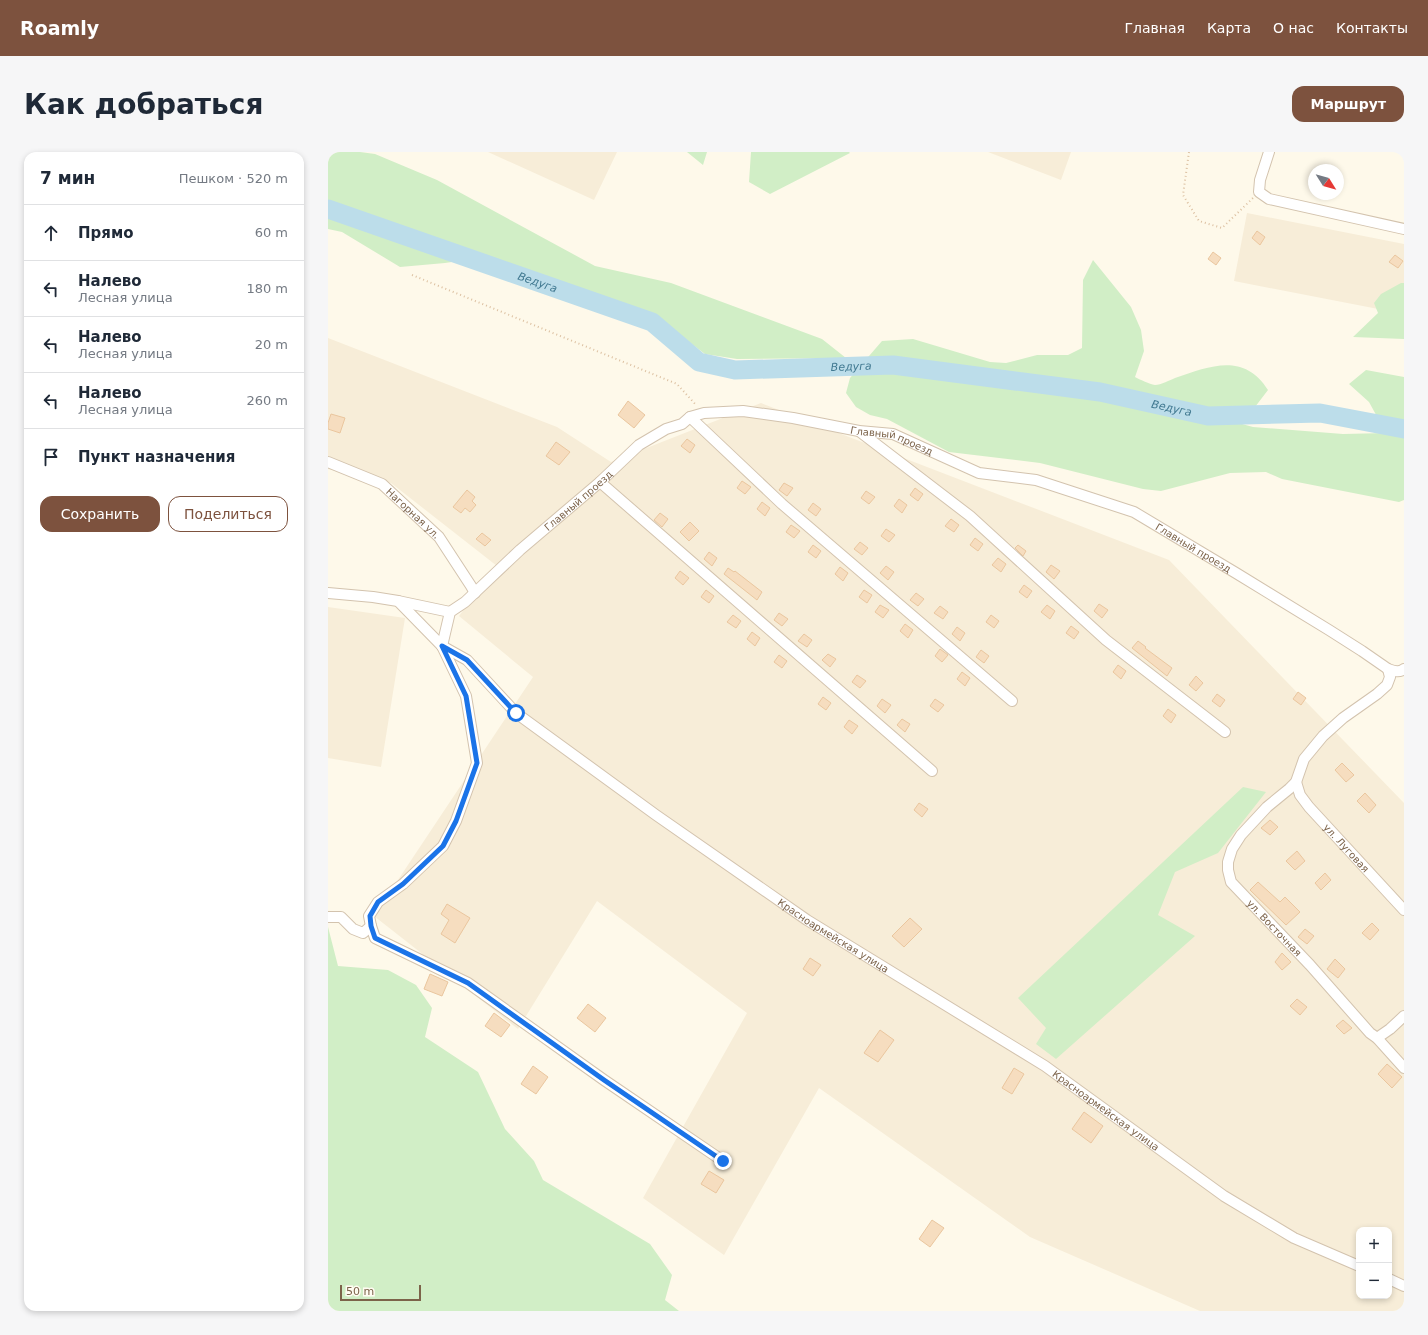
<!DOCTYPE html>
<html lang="ru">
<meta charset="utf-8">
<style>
body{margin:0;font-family:"DejaVu Sans",sans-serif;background:#f6f6f7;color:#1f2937}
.controls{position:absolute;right:12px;bottom:12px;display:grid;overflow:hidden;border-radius:8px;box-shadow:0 2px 6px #0003}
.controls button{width:36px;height:36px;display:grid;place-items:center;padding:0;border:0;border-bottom:1px solid #e0e1e3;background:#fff;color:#1f2937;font:20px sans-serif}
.compass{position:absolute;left:980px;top:12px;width:36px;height:36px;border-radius:50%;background:#fff;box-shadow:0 2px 6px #0003;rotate:127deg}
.scale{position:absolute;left:12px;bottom:10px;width:81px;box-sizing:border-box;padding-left:4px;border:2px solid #7c634a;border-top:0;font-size:11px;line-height:14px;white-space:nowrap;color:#7c634a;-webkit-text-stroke:3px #fffcf2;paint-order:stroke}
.stop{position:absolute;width:12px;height:12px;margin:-9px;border:3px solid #1a73e8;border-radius:50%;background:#fff}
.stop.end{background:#1a73e8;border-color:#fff;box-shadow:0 1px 4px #0008}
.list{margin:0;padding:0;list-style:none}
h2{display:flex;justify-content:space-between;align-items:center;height:52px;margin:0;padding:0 16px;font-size:17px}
h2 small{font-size:13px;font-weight:400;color:#747a83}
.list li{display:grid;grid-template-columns:26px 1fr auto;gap:12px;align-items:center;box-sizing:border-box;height:56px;padding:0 16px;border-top:1px solid #e0e1e3}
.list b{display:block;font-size:15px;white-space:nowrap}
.list p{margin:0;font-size:13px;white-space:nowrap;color:#747a83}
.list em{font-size:13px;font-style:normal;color:#747a83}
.actions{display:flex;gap:8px;padding:12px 16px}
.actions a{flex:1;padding:9px 0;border:1px solid #7d523e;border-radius:12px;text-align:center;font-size:14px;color:#7d523e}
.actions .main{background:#7d523e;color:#fff}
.icon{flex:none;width:22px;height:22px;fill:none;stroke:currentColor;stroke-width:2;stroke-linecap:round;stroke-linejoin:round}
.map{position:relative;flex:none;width:1076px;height:1159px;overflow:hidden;border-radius:12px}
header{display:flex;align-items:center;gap:24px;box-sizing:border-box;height:56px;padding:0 20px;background:#7d523e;color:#fff}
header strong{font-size:19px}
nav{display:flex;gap:22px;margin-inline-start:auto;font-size:14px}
.intro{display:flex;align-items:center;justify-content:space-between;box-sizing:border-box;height:96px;padding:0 24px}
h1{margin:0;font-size:28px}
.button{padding:10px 18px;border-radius:12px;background:#7d523e;color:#fff;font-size:14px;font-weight:700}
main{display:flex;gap:24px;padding:0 24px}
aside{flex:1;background:#fff;border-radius:12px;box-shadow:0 2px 6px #0003}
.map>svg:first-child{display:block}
.residential{fill:#f7edd8;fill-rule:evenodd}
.green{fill:#d1eec6}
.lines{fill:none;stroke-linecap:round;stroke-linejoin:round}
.river{stroke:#bcddea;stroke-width:19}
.building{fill:#f6ddbf;stroke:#eac69e}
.street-casing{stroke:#d3c3ae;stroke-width:12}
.path{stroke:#dcc0a1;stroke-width:2;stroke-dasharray:1 3;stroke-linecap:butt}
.street{stroke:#fff;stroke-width:10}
.route{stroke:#1a73e8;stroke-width:5}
.labels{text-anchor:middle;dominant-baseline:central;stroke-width:3.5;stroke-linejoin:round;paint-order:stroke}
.street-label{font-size:10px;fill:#7c634a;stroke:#fffcf2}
.water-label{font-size:11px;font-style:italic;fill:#417991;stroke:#fffcf2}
</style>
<header>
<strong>Roamly</strong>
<nav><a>Главная</a><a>Карта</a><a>О нас</a><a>Контакты</a></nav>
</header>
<div class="intro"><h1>Как добраться</h1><a class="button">Маршрут</a></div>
<main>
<aside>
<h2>7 мин<small>Пешком · 520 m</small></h2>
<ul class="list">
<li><svg class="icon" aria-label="ahead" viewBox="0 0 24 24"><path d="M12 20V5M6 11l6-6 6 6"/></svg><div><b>Прямо</b></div><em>60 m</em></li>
<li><svg class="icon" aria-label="left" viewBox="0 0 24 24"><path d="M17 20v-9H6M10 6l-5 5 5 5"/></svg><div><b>Налево</b><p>Лесная улица</p></div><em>180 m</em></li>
<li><svg class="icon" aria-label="left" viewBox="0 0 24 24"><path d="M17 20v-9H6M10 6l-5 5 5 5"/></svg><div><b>Налево</b><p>Лесная улица</p></div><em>20 m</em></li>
<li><svg class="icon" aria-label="left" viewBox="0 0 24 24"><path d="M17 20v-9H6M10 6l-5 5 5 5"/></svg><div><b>Налево</b><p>Лесная улица</p></div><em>260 m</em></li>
<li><svg class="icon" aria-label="arrive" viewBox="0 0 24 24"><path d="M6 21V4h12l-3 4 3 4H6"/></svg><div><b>Пункт назначения</b></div></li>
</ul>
<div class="actions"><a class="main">Сохранить</a><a>Поделиться</a></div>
</aside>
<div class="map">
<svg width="1076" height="1159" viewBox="0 0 1076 1159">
<rect width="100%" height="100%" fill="#fef9ea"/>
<!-- residential -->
<path class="residential" d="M 160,0 L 289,0 L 266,48 Z
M 660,0 L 743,0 L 733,28 Z
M 919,61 L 1076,92 L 1076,162 L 906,129 Z
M 0,186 L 229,275 L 283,310 L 433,251 L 841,408 L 1076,651 L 1076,1159 L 872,1159 L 702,1085 L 491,936 L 396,1103 L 315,1046 L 419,861 L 269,749 L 190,877 L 46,764 L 205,525 L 131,464 L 169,414 L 63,331 L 0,317 ZM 1031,1078 L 1061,1078 L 1061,1144 L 1031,1144 Z
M 0,455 L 77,466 L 53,615 L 0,606 Z"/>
<!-- green -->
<path class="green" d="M 0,0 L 32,0 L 47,2 L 109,28 L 267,114 L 343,131 L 494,187 L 518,206 L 409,207 L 377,202 L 332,168 L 158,105 L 117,111 L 72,115 L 14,80 L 0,77 Z
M 359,0 L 379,0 L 375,13 Z
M 423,0 L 521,0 L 522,1 L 442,42 L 421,30 Z
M 765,108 L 803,155 L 813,178 L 816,199 L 807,225 C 813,228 821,232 827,233 C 833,233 842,228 847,226 C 882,214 916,200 940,238 L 914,272 L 925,275 L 1015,282 L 1058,281 L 1041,250 L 1021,232 L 1038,218 L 1076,225 L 1076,348 L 1071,350 L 954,327 L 938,320 L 902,321 L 833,339 L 815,337 L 712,311 L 621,300 L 559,267 L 542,263 L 528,255 L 518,241 L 522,226 L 554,189 L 585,187 L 662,210 L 678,211 L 709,203 L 740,203 L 754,196 L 755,128 Z
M 1073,131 L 1076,131 L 1076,187 L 1025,185 L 1050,161 L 1046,151 L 1053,142 Z
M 915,635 L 938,640 L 890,701 L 847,720 L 830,763 L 867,784 L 728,907 L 708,892 L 718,876 L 690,846 Z
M 0,775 L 10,814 L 60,818 L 88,833 L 104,856 L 97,885 L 150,920 L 177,977 L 206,1009 L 215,1028 L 322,1092 L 344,1123 L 337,1148 L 351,1159 L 0,1159 Z"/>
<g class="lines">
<!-- river -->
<path class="river" id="s1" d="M 0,57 L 324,170 L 371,210 L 407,218 L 565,213 L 772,240 L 880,264 L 992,261 L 1076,277"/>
</g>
<!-- building -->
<path class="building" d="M 929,79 L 937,85 L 932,93 L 924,86 Z
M 885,100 L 893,106 L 888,113 L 880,107 Z
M 1067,103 L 1075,109 L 1070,116 L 1061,110 Z
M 300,249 L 317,263 L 306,276 L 290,263 Z
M 3,262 L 17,266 L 12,281 L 0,277 L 0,271 Z
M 359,287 L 367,293 L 362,301 L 353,294 Z
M 228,290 L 242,300 L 231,313 L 218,304 Z
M 414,329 L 423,335 L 417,342 L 409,336 Z
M 456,331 L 465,336 L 459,344 L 451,338 Z
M 587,336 L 595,342 L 590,349 L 582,343 Z
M 139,338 L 147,345 L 144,349 L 148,353 L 142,360 L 137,356 L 133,361 L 125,355 Z
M 538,339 L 547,345 L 541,352 L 533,346 Z
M 571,347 L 579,353 L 574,361 L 566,354 Z
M 434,350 L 442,356 L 437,364 L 429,357 Z
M 485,351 L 493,357 L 488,364 L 480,358 Z
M 332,361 L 340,367 L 334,375 L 326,368 Z
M 623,367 L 631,373 L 626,380 L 617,374 Z
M 362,370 L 371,379 L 361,389 L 352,380 Z
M 463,373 L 472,379 L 466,386 L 458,380 Z
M 558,377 L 567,383 L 561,390 L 553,384 Z
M 154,381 L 163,388 L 157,394 L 148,387 Z
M 647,386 L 655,392 L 650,399 L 642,393 Z
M 532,390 L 540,396 L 534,403 L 526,397 Z
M 485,393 L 493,399 L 488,406 L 480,400 Z
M 690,393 L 698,399 L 695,404 L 687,396 Z
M 381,400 L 389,406 L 384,414 L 376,407 Z
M 670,406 L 678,412 L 673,420 L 664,413 Z
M 723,413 L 732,419 L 726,427 L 718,420 Z
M 558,414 L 566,420 L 560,428 L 552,421 Z
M 512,415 L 520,421 L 515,429 L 507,422 Z
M 400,416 L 406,420 L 407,419 L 434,440 L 429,448 L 396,422 Z
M 352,419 L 361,426 L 355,433 L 347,426 Z
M 696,433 L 704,439 L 699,446 L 691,440 Z
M 378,438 L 386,444 L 381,451 L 373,445 Z
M 536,438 L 544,443 L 539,451 L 531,445 Z
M 588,441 L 596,447 L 590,454 L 582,448 Z
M 771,452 L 780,458 L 774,466 L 766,459 Z
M 552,453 L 561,458 L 555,466 L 547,460 Z
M 719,453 L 727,459 L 722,467 L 713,460 Z
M 612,454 L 620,460 L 615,467 L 606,461 Z
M 451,461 L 460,467 L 454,474 L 446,468 Z
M 405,463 L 413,469 L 408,476 L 399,470 Z
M 663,463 L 671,469 L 666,476 L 658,470 Z
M 577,472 L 585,478 L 580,486 L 572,479 Z
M 743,474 L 751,480 L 746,487 L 738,481 Z
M 629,475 L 637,481 L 632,489 L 624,482 Z
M 424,480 L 432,486 L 427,494 L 419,487 Z
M 476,482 L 484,488 L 479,495 L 470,489 Z
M 810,489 L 818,495 L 817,496 L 844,516 L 839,524 L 804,496 Z
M 612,497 L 620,503 L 614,510 L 607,504 Z
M 653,498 L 661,504 L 656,511 L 648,505 Z
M 500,502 L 508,507 L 502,515 L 494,508 Z
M 451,503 L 459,509 L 454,516 L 446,510 Z
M 790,513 L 798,519 L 793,527 L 785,520 Z
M 634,520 L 642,526 L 637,534 L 629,527 Z
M 529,523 L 538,529 L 532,536 L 524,530 Z
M 868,524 L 875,531 L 868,539 L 861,533 Z
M 970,540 L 978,546 L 973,553 L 965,547 Z
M 889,542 L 897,548 L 892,555 L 884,549 Z
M 495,545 L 503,551 L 498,558 L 490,552 Z
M 554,547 L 563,553 L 557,561 L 549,554 Z
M 607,547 L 616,553 L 610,560 L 602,554 Z
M 840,557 L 848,563 L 843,571 L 835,564 Z
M 574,567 L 582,572 L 577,580 L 569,573 Z
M 521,568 L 530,574 L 524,582 L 516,575 Z
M 1014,611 L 1026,623 L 1018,630 L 1007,618 Z
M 1037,641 L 1048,653 L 1041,661 L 1029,649 Z
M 591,651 L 600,657 L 594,665 L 586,658 Z
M 942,668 L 950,675 L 942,683 L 933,676 Z
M 969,699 L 977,709 L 967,718 L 958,709 Z
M 997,721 L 1003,728 L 993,738 L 987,731 Z
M 930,730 L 952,750 L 957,745 L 972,760 L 958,773 L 922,738 Z
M 119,752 L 142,766 L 127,791 L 113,782 L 121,768 L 113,762 Z
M 582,766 L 594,777 L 576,795 L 564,784 Z
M 1044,771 L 1051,778 L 1042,788 L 1034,781 Z
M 977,777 L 986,784 L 979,792 L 970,785 Z
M 954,801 L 963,810 L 954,818 L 947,810 Z
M 482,806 L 493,813 L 485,824 L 475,817 Z
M 1007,807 L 1017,817 L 1010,826 L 999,817 Z
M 102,822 L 120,830 L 114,844 L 96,837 Z
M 969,847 L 979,855 L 972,863 L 962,854 Z
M 260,852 L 278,866 L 267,880 L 249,866 Z
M 166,861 L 182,873 L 173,885 L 157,874 Z
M 1015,868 L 1024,876 L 1016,882 L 1008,874 Z
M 552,878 L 566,888 L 550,910 L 536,901 Z
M 1059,912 L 1074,925 L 1064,936 L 1050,922 Z
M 205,914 L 220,925 L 208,942 L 193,932 Z
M 686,916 L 696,922 L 684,942 L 674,936 Z
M 756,960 L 775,974 L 763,991 L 744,977 Z
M 381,1019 L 396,1028 L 388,1041 L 373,1032 Z
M 604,1068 L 616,1076 L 602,1095 L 591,1087 Z"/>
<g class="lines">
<defs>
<g id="street">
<path d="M 941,0 L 932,28 L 931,40 L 941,47 L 1076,77"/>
<path d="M 362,265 L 454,352 L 684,549"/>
<path d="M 531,279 L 642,364 L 778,488 L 897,580"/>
<path id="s2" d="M 0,310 L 54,332 L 111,385 L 143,434 L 147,441"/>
<path d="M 272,330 L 604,619"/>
<path id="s3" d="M 0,441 L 45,445 L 70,449 L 114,494 L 139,508 L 188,561 L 328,663 L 479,768 L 717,914 L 896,1044 L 966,1086 L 1031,1114"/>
<path d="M 70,449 L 122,460"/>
<path id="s4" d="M 114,494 L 122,460 L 137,450 L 192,398 L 272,330 L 311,293 L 338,277 L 354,272 L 362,265 L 376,261 L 415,259 L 465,266 L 531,279 L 565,282 L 651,321 L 708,328 L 806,360 L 908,421 L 1001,478 L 1034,499 L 1060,517"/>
<path d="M 114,494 L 138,544 L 149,611 L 128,669 L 115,694 L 75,732 L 50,750 L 41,764 L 43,774 L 47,786 L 140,831 L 276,928 L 395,1009"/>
<path id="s5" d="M 1076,517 C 1071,521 1066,519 1060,517 L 1062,525 L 1059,533 L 1049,542 L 1015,566 L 995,584 L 976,607 L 968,630 L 961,637 L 939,655 L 913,683 L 904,697 L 900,710 L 900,718 L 903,730 L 982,813 L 1042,881 L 1049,886 L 1076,916"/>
<path id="s6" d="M 968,630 L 972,643 L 981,655 L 1076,758"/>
<path d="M 0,765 L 13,765 L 25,777 L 35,781 L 43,774"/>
<path d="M 1049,886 L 1062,877 L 1076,864"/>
<path d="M 1061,1127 L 1076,1134"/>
</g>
</defs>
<!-- street casing -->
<use href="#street" class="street-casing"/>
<!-- path -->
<path class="path" d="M 861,0 L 855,43 L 871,69 L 894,76 L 925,46
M 84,123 L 349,232 L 368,253"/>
<!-- street -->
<use href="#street" class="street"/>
</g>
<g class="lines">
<!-- route -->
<path class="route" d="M 188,561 L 139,508 L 114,494 L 138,544 L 149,611 L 128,669 L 115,694 L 75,732 L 50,750 L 42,764 L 43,774 L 47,786 L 140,831 L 276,928 L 395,1009"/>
</g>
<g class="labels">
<!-- street labels -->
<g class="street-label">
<text stroke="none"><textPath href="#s4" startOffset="552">Главный проезд</textPath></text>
<text stroke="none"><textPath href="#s4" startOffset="205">Главный проезд</textPath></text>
<text stroke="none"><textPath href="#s2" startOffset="101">Нагорная ул.</textPath></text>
<text stroke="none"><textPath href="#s4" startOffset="876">Главный проезд</textPath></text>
<text stroke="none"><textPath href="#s6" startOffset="84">ул. Луговая</textPath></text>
<text stroke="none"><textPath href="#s5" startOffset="360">ул. Восточная</textPath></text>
<text stroke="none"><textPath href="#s3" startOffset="622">Красноармейская улица</textPath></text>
<text stroke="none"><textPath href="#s3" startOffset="946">Красноармейская улица</textPath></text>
</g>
<!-- water labels -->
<g class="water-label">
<text stroke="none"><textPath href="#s1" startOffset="222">Ведуга</textPath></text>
<text stroke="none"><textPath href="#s1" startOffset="558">Ведуга</textPath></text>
<text stroke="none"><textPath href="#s1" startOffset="882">Ведуга</textPath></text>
</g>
</g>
</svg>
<div class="controls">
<button>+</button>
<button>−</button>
</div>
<svg class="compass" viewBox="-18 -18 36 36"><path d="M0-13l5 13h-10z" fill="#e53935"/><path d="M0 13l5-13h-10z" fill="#747a83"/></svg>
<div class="scale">50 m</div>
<div class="stop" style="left:188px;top:561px"></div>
<div class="stop end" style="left:395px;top:1009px"></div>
</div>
</main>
